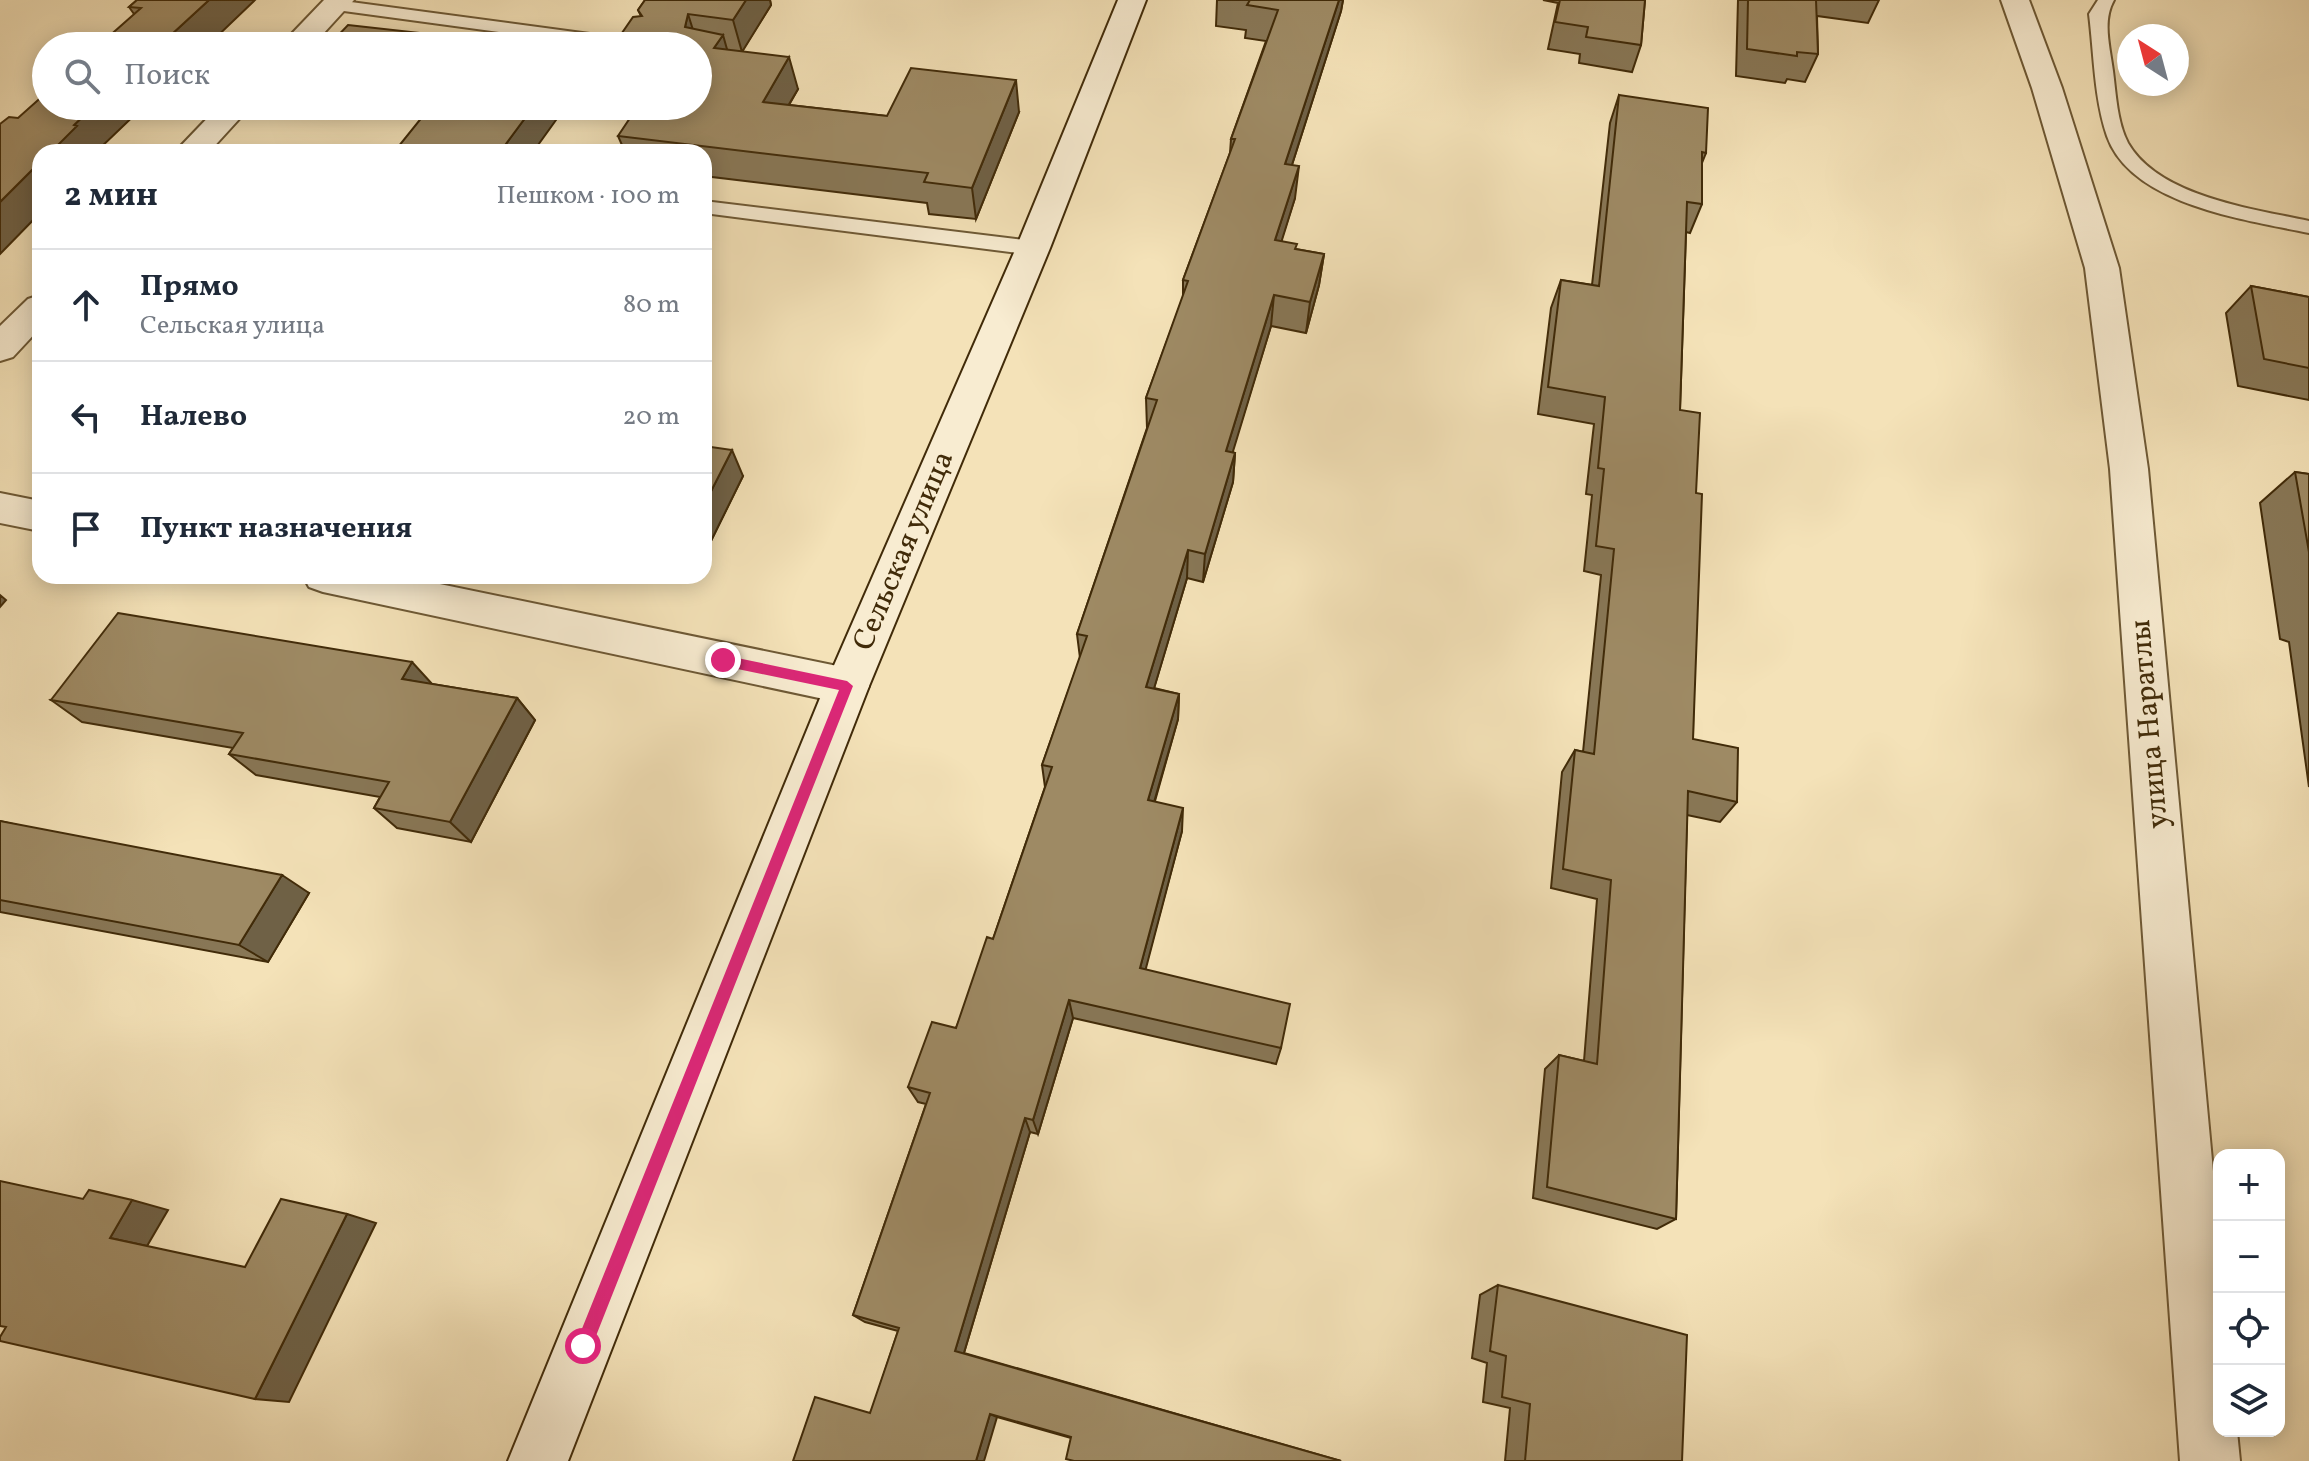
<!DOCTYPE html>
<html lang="ru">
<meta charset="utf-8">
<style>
body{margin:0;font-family:Vollkorn,serif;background:#f6f6f7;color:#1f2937}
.controls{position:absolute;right:24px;bottom:24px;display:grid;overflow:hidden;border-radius:16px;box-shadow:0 4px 20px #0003}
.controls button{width:72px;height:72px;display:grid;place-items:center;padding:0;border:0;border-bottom:2px solid #e0e1e3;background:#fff;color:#1f2937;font:40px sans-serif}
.compass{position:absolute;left:2117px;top:24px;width:72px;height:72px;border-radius:50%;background:#fff;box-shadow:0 4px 20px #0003;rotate:324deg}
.stop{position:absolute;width:24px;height:24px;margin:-18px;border:6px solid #db2777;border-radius:50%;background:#fff}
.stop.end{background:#db2777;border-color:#fff;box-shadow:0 2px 8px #0008}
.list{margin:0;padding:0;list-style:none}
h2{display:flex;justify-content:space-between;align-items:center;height:104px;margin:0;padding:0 32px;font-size:34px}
h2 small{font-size:26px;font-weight:400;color:#747a83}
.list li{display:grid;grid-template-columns:52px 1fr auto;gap:24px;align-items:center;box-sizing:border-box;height:112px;padding:0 32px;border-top:2px solid #e0e1e3}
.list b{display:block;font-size:30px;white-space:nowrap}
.list p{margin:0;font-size:26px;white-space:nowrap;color:#747a83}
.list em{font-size:26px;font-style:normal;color:#747a83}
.icon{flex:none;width:44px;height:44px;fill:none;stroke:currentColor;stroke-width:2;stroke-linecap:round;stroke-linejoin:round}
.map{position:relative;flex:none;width:2309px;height:1461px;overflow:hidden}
.search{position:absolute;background:#fff;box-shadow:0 4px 20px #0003;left:32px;top:32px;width:680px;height:88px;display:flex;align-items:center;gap:20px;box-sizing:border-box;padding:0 28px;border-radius:44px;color:#747a83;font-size:30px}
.panel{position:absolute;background:#fff;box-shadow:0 4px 20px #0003;left:32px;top:144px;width:680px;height:440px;border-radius:24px}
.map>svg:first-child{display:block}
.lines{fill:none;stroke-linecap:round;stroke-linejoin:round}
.lane-casing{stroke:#6e5935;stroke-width:4}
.street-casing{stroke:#6e5935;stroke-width:4}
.secondary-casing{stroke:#412b09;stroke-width:4}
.lane{fill:#f8ecd1;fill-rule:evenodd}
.street{fill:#f8ecd1;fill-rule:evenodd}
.secondary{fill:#f8ecd1;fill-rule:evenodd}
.wall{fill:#887756;stroke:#412b09;stroke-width:2}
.shaded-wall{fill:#6f6146;stroke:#412b09;stroke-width:2}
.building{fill:#9e8a64;stroke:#412b09;stroke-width:2}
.route{fill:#db2777}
.labels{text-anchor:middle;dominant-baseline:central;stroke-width:6;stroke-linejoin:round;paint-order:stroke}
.street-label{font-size:30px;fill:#412b09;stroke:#f8ecd1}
</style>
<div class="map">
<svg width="2309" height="1461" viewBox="0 0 2309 1461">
<rect width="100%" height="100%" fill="#f4e2b8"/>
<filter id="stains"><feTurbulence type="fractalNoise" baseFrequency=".0025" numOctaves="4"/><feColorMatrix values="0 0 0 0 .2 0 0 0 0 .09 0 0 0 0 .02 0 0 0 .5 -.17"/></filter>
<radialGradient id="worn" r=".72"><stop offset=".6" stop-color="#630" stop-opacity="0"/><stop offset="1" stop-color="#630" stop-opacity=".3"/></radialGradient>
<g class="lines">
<defs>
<path id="lane" d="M 336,0 L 642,41 L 651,46 L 603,46 L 329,9 L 329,1 Z
M 2098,0 L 2114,0 C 2102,21 2110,47 2113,71 C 2116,94 2117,122 2128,143 C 2159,197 2254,209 2309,221 L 2309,233 C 2247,220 2131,205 2107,136 C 2094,98 2094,54 2089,14 Z
M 704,201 L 1033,241 L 1043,248 L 1033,255 L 704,213 Z"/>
<path id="street" d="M 324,0 L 354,0 L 312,46 L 280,46 Z
M 2001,0 L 2029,0 L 2062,88 L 2119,268 L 2148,469 L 2219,1236 L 2219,1431 L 2237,1431 L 2240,1461 L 2180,1461 L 2110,469 L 2085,268 L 2032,88 Z
M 219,106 L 251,106 L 209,152 L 175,152 Z
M 40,295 L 40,328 L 13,357 L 0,361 L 0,326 L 28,299 Z
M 0,493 L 40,501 L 40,531 L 0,523 Z
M 303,576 L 401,576 L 847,668 L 862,673 L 869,686 L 862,699 L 847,704 L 323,592 L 309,587 Z"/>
<path id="secondary" d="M 1118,0 L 1146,0 L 1050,248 L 869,686 L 568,1461 L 508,1461 L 825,686 L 1016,248 Z"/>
</defs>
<!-- lane casing -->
<use href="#lane" class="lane-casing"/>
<!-- street casing -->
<use href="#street" class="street-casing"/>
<!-- secondary casing -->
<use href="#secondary" class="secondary-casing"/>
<!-- lane -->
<use href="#lane" class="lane"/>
<!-- street -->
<use href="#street" class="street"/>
<!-- secondary -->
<use href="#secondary" class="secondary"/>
</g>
<!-- wall -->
<path class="wall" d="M 137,0 L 207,46 L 134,14 L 129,7 Z
M 645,0 L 770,0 L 771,5 L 742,51 L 798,89 L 789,105 L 887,116 L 1019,112 L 976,219 L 929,214 L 927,203 L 704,176 L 704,152 L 625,152 L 618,136 L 698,106 L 641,16 L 638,10 Z
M 1217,0 L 1343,0 L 1341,11 L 1292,165 L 1295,198 L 1281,241 L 1296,249 L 1324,254 L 1319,285 L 1306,333 L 1271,326 L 1232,452 L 1235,453 L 1233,482 L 1203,582 L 1187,578 L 1154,688 L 1179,694 L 1178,719 L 1155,801 L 1182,831 L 1145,969 L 1281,1048 L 1276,1064 L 1073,1018 L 1038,1134 L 1030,1132 L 964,1353 L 1341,1461 L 1071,1438 L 997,1417 L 871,1413 L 898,1331 L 865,1322 L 853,1315 L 926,1104 L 918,1102 L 908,1087 L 956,1028 L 993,939 L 1045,787 L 1042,765 L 1080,658 L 1077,634 L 1147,428 L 1146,398 L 1183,297 L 1183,280 L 1230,153 L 1231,139 L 1266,41 L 1245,38 L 1246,30 L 1216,26 Z
M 1543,0 L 1645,0 L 1641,45 L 1632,72 L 1579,63 L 1580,54 L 1548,49 L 1558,3 Z
M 1738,0 L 1879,0 L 1868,23 L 1817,16 L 1818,54 L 1805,82 L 1787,79 L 1785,83 L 1736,76 Z
M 1619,95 L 1706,153 L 1702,163 L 1702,204 L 1690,233 L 1686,232 L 1680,410 L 1696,493 L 1693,739 L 1737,802 L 1720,822 L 1687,815 L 1676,1219 L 1657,1229 L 1533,1198 L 1545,1069 L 1559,1055 L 1584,1061 L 1597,899 L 1551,888 L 1562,772 L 1575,750 L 1583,752 L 1601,575 L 1584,571 L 1592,495 L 1586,494 L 1594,424 L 1538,414 L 1551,308 L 1561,280 L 1592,285 L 1610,123 Z
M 2251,286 L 2309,297 L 2309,400 L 2238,386 L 2226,313 Z
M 704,446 L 743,476 L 711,541 L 704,540 Z
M 2295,472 L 2309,474 L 2309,787 L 2289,642 L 2280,639 L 2260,503 Z
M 432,684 L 517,698 L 535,720 L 471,842 L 397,828 L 374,808 L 380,797 L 256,775 L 229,754 L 233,748 L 82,722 L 51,700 Z
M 0,821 L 309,893 L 268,962 L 0,912 Z
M 1498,1285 L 1682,1461 L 1505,1461 L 1510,1408 L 1483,1402 L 1487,1363 L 1472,1358 L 1480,1295 Z"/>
<!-- shaded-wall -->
<path class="shaded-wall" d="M 209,0 L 255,0 L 207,46 L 159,46 Z
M 746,0 L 770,0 L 771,5 L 742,52 L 733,20 Z
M 1339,0 L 1343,0 L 1341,11 L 1282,196 L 1285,164 Z
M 688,14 L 698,46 L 685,27 Z
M 438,35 L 443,46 L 429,46 Z
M 723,35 L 732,67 L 714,48 Z
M 789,57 L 798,89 L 772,133 L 763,102 Z
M 1016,80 L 1019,112 L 976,219 L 972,188 Z
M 94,106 L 144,106 L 97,151 L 98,152 L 51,152 L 74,125 Z
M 534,106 L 566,106 L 533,152 L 500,152 Z
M 40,162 L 40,213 L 0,254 L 0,202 Z
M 1299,166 L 1295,198 L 1272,272 L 1275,240 Z
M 1324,254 L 1319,285 L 1306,333 L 1310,302 Z
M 1274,295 L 1271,326 L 1224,481 L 1226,451 Z
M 732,450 L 743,476 L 711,541 L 704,527 L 704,505 Z
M 1235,453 L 1233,482 L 1203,582 L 1205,554 Z
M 1188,550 L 1187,578 L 1147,712 L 1146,687 Z
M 0,595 L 6,600 L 0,607 Z
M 412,662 L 433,685 L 402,679 Z
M 1179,694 L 1178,719 L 1148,823 L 1148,800 Z
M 517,698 L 535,720 L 471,842 L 450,822 Z
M 1183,808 L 1182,831 L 1141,987 L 1140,968 Z
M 282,875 L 309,893 L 268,962 L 239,945 Z
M 1069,1000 L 1073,1018 L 1038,1134 L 1033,1120 Z
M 1025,1118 L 1030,1132 L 963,1356 L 955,1351 Z
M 132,1200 L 168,1210 L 147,1246 L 110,1238 Z
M 347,1214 L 376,1223 L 289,1402 L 255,1399 Z
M 990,1414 L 997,1417 L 984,1461 L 976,1461 Z"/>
<!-- building -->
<path class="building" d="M 137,0 L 209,0 L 159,46 L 98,46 L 141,8 L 129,7 Z
M 645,0 L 746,0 L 733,20 L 688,14 L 685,27 L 723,35 L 714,48 L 789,57 L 763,102 L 887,116 L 911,68 L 1016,80 L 972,188 L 924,182 L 928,173 L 618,136 L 638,106 L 698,106 L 698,46 L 613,46 L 633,17 L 642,16 L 638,10 Z
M 1250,0 L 1339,0 L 1285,164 L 1299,166 L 1275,240 L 1297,244 L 1295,249 L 1324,254 L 1310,302 L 1274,295 L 1226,451 L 1235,453 L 1205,554 L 1188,550 L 1146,687 L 1179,694 L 1148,800 L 1183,808 L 1140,968 L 1290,1004 L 1281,1048 L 1069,1000 L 1033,1120 L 1025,1118 L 955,1351 L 1341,1461 L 1074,1461 L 1066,1459 L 1071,1437 L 990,1414 L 976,1461 L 793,1461 L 815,1397 L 870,1413 L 899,1328 L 853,1315 L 930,1093 L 908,1087 L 932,1022 L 956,1028 L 987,937 L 993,939 L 1052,767 L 1042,765 L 1087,636 L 1077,634 L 1157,400 L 1146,398 L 1188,281 L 1183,280 L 1235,139 L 1231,139 L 1278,10 L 1247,5 Z
M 1560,0 L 1645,0 L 1641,45 L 1586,37 L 1588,27 L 1555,22 Z
M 1748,0 L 1816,0 L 1818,54 L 1797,52 L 1797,56 L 1747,49 Z
M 348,25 L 438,35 L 429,46 L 328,46 Z
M 46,93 L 46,106 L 94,106 L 74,125 L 77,126 L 51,152 L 40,152 L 40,162 L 0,202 L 0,124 L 9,117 L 18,118 Z
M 1619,95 L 1708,108 L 1706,153 L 1702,152 L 1702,204 L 1687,202 L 1680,410 L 1700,413 L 1696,493 L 1702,494 L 1693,739 L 1738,748 L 1737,802 L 1688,791 L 1676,1219 L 1547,1187 L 1559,1055 L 1597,1064 L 1611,880 L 1563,869 L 1575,750 L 1594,754 L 1614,549 L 1596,546 L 1604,469 L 1598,468 L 1605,397 L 1548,387 L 1561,280 L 1599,286 Z
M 431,106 L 534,106 L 500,152 L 394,152 Z
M 2251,286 L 2309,297 L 2309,368 L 2264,359 Z
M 704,446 L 732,450 L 704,505 Z
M 2295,472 L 2309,474 L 2309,552 Z
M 118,613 L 412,662 L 402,679 L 517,698 L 450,822 L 374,808 L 389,782 L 229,754 L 243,733 L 51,700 Z
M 0,821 L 282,875 L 239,945 L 0,900 Z
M 0,1181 L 83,1199 L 89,1190 L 132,1200 L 110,1238 L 245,1267 L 281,1199 L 347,1214 L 255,1399 L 0,1341 L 0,1337 L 6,1327 L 0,1326 Z
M 1498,1285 L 1687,1335 L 1682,1461 L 1525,1461 L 1530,1404 L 1502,1397 L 1506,1356 L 1490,1351 Z"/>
<!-- route -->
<path class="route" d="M 723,655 L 847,681 L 853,686 L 592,1346 L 583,1355 L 575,1346 L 839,690 L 723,666 L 717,660 Z"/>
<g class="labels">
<!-- street labels -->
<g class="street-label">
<text transform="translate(904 551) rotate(-67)">Сельская улица</text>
<text transform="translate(2150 724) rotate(-95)">улица Наратлы</text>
</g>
</g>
<rect width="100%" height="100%" filter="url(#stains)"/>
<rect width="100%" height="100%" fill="url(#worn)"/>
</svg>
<div class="controls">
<button>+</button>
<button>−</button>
<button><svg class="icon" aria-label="locate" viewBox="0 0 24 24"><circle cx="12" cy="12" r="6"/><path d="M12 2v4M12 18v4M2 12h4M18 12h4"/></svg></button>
<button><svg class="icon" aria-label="layers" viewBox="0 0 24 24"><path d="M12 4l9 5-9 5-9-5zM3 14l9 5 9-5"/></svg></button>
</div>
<svg class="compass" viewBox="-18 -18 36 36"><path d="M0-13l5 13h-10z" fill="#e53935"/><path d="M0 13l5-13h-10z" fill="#747a83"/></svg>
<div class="stop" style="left:583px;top:1346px"></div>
<div class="stop end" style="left:723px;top:660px"></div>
<div class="search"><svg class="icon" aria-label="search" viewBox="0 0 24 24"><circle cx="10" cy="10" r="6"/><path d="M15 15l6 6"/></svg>Поиск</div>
<section class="panel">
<h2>2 мин<small>Пешком · 100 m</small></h2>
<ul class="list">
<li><svg class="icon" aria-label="ahead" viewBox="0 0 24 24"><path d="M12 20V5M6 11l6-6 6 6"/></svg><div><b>Прямо</b><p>Сельская улица</p></div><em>80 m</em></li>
<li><svg class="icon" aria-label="left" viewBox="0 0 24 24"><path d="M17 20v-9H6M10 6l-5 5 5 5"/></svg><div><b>Налево</b></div><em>20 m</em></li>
<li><svg class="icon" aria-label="arrive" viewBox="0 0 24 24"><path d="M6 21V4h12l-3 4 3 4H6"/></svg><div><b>Пункт назначения</b></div></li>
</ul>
</section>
</div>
